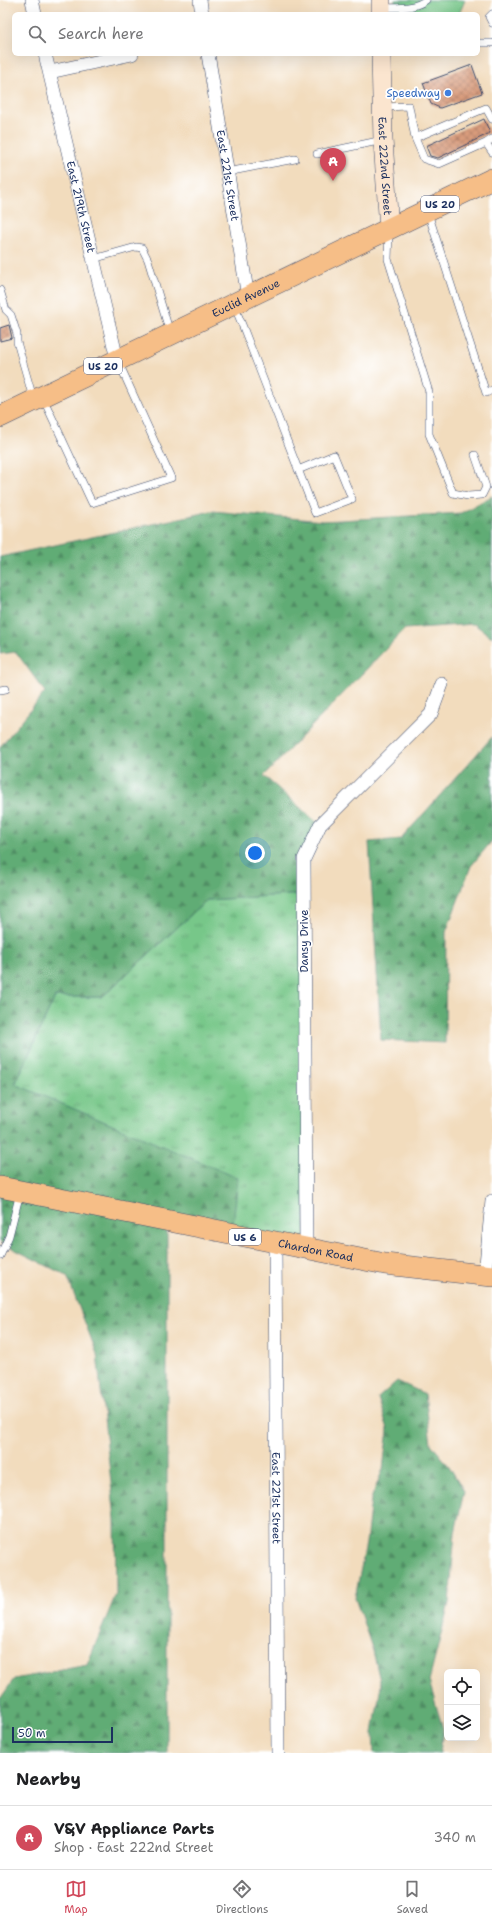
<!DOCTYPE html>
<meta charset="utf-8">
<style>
body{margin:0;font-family:"Shantell Sans",sans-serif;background:#f2f2f2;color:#202124}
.controls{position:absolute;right:12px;bottom:12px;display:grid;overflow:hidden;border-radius:6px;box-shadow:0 4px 16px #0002}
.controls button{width:36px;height:36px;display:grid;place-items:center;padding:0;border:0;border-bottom:1px solid #e0e0e0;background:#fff;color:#202124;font:20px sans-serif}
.scale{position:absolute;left:12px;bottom:10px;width:101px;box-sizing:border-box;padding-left:4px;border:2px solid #1b2f5e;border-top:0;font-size:11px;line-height:14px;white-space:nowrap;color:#1b2f5e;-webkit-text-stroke:3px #fff;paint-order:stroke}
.you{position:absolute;left:255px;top:853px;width:14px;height:14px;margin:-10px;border:3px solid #fff;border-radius:50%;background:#1a73e8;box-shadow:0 0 0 6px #1a73e833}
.badge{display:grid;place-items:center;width:26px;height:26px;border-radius:50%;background:#d1495b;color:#fff;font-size:13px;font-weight:700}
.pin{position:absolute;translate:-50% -33px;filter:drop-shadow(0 1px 2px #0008)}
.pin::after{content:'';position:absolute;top:21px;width:14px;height:12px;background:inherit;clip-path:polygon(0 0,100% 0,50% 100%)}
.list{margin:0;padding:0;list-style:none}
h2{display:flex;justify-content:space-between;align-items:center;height:52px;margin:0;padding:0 16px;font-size:17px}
h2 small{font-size:13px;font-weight:400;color:#757577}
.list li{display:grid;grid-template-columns:26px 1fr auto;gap:12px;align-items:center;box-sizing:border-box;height:64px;padding:0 16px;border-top:1px solid #e0e0e0}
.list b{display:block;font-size:15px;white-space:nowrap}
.list p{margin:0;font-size:13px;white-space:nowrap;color:#757577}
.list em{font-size:13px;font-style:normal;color:#757577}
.icon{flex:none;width:22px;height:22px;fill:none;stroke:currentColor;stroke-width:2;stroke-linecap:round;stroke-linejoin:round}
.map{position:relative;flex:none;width:492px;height:1753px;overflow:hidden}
.search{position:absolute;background:#fff;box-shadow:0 4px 16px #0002;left:12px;right:12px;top:12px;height:44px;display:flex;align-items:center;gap:10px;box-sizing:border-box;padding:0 14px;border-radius:6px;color:#757577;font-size:15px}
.sheet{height:116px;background:#fff}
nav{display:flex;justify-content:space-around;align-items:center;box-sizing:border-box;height:56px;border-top:1px solid #e0e0e0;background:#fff;font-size:11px;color:#757577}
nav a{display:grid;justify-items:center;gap:2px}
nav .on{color:#d1495b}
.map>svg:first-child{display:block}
.grass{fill:url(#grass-tufts);stroke:#497b74}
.forest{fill:url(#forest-firs);stroke:#3e6e6a}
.park{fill:#77c789;stroke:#497b74}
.building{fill:url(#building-cross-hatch)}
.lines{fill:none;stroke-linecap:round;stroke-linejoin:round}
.lane-casing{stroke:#3b496c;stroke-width:8}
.street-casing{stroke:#3b496c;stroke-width:14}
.secondary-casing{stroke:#3b496c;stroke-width:20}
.primary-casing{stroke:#3b496c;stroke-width:22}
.lane{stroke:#fff;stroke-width:7}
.street{stroke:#fff;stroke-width:13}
.secondary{stroke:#fbe5cf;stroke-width:19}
.primary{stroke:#f6be87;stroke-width:21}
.shop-dot{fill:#3f7fe0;stroke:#fff;stroke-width:1.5}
.labels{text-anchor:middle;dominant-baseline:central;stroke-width:3.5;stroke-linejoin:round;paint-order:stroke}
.shield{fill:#fff;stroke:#5f6d8e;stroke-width:1}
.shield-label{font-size:10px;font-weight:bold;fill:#1b2f5e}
.shop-label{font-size:11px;fill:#366cbe;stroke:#fff;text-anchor:end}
.street-label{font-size:11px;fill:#1b2f5e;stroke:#fff}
</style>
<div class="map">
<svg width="492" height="1753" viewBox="0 0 492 1753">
<defs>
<pattern id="grass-tufts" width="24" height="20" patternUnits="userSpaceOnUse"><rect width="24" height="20" fill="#77c789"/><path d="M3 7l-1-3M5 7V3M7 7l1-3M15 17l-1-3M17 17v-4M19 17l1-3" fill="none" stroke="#61a273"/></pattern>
<pattern id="forest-firs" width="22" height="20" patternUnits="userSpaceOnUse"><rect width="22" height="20" fill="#61ac75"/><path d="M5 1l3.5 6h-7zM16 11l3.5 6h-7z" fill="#4f8c63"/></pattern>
<pattern id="building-cross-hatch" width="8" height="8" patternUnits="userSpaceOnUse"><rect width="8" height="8" fill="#d89b7c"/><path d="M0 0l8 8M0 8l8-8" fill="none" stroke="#ae7f69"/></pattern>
</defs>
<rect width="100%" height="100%" fill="#fff"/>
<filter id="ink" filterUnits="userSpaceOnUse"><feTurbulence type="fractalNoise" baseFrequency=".025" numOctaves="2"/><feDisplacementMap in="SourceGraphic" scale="8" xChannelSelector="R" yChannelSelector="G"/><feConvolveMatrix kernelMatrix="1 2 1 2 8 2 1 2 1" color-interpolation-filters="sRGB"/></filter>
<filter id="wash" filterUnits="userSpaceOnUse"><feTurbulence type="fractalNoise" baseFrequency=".012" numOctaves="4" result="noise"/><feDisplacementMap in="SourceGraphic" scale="16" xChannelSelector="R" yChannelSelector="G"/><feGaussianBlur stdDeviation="0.9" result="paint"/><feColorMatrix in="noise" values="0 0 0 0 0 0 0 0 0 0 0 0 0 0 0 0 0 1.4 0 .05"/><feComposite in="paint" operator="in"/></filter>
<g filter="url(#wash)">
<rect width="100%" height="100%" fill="#f2dcbd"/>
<!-- grass -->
<path class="grass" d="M 304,894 L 306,1249 L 232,1234 L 15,1085 L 55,997 L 102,997 L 207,900 Z"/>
<!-- forest -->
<path class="forest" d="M 492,496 L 492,637 L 474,624 L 405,629 L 264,776 L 320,825 L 311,841 L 304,894 L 207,900 L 102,997 L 55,997 L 15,1084 L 238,1178 L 232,1234 L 167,1222 L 167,1753 L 0,1753 L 0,1699 L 14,1679 L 87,1665 L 116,1594 L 115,1519 L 97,1354 L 67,1276 L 0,1242 L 0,747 L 45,692 L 16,652 L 0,654 L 0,557 L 212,511 L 323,521 L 461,513 Z
M 492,737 L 492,841 L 471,866 L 446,932 L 445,1043 L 381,1040 L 369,842 L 401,839 Z
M 397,1381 L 425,1394 L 431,1444 L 449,1466 L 464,1491 L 455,1533 L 449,1603 L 429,1681 L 443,1729 L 440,1753 L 374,1753 L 373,1733 L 381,1685 L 373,1651 L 355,1598 L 366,1543 L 371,1499 L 383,1469 L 388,1429 L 378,1398 Z"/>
<!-- park -->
<path class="park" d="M 395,0 L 465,0 L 459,14 L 395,14 Z"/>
<g id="blocks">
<!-- building -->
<path class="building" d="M 472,65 L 482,93 L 440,108 L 431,104 L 423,83 Z
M 484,119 L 490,133 L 438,158 L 430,156 L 426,146 Z
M 9,325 L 12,338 L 0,341 L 0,328 Z"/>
</g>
</g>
<g filter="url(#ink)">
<use href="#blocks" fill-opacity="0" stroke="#3b496c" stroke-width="1"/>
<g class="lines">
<defs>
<path id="lane" d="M 381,8 C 396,7 413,10 426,0
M 492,14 L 489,17 L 492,23
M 478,43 L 492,43
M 384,107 L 409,106 L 415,138 L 486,108 L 492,119
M 415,138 L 424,159 L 439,164 L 486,143
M 492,139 L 486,143 L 492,152
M 317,154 L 383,140
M 227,172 L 295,159
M 428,213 L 486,393 L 492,390
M 389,232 L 388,259 L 429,392 L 429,434 L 453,493 L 468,496 L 482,495 L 486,487 L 475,455
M 93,259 L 136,247 L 142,248 L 148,260 L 170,333
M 0,290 L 6,310 L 11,315 L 17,334 L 17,342 L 33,398
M 234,305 L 243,327 L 315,513 L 352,499 L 334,455 L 298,470
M 43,398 L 92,503 L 171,478 L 118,361
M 0,690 L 6,689
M 0,1256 L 9,1236 L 20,1193"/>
<g id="street">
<path d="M 32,0 L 35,14"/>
<path d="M 200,0 L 202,14"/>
<path id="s1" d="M 45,54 L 117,359"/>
<path id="s2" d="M 208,54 L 248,297"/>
<path d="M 50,72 L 132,54"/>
<path id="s3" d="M 275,1243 L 278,1753"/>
<path d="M 306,1249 L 304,859 L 320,825 L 431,714 L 442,684"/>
<path d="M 485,1275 L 492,1201"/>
</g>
<g id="secondary">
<path d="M 381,0 L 381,14"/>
<path id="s4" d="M 381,54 L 383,140 L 389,229"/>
</g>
<g id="primary">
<path id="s5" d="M 0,417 L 492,179"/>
<path id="s6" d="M 0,1187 L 385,1264 L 492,1276"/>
</g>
</defs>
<!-- lane casing -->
<use href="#lane" class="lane-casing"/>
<!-- street casing -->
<use href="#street" class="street-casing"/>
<!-- secondary casing -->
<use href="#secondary" class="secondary-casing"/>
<!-- primary casing -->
<use href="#primary" class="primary-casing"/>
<!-- lane -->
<use href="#lane" class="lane"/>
<!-- street -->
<use href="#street" class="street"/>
<!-- secondary -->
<use href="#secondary" class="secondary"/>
<!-- primary -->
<use href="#primary" class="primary"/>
</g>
</g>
<!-- markers -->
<circle class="shop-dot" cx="448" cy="93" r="4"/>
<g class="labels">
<!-- shield labels -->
<g class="shield">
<rect x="421" y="196" width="38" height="16" rx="3"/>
<rect x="84" y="358" width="38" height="16" rx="3"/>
<rect x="229" y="1229" width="32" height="16" rx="3"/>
</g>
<g class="shield-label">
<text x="440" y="204">US 20</text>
<text x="103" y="366">US 20</text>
<text x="245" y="1237">US 6</text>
</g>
<!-- shop labels -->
<g class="shop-label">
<text x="440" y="93">Speedway</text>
</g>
<!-- street labels -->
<g class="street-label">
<text stroke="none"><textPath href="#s4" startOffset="112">East 222nd Street</textPath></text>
<text stroke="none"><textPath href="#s2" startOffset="123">East 221st Street</textPath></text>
<text stroke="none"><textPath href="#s1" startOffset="157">East 219th Street</textPath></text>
<text stroke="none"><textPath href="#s5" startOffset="273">Euclid Avenue</textPath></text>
<text transform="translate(304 941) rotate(-90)">Dansy Drive</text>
<text stroke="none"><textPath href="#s6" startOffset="322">Chardon Road</textPath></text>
<text stroke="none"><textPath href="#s3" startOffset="255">East 221st Street</textPath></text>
</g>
</g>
</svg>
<div class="controls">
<button><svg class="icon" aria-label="locate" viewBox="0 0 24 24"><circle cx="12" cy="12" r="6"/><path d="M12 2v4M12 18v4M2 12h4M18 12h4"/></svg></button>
<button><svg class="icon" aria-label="layers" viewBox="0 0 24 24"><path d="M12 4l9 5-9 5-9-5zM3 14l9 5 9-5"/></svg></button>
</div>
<div class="scale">50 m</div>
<div class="you"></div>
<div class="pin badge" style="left:333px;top:181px">A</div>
<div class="search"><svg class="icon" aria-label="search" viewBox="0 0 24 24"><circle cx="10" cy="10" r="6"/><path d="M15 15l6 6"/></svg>Search here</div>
</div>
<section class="sheet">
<h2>Nearby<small></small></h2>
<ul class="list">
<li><span class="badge">A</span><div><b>V&amp;V Appliance Parts</b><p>Shop · East 222nd Street</p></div><em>340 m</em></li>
</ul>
</section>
<nav>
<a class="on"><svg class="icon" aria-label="map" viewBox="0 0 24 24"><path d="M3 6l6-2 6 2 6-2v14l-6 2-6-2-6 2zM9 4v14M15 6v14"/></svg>Map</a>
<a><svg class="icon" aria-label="directions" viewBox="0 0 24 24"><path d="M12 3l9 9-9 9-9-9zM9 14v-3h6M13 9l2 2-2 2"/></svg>Directions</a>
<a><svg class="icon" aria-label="saved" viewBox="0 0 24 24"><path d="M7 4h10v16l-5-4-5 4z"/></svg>Saved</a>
</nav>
